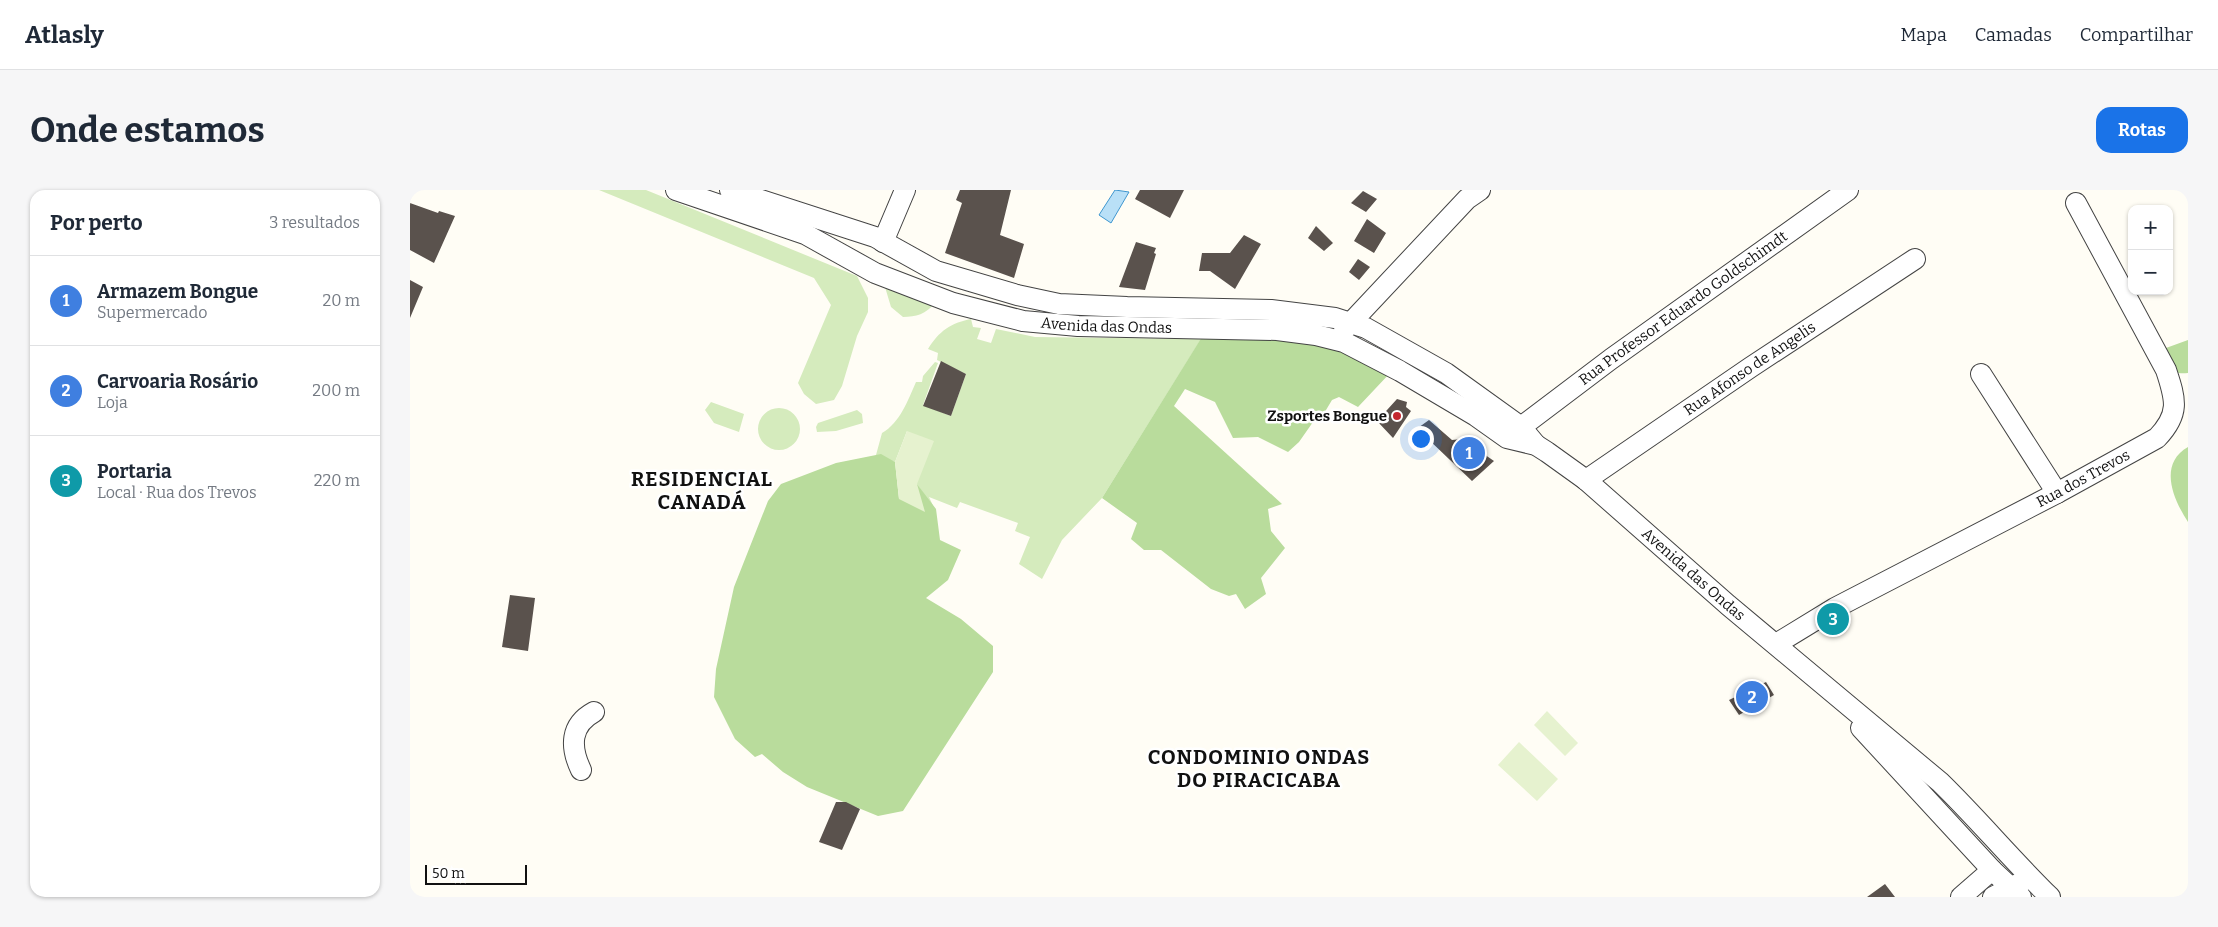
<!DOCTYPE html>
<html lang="pt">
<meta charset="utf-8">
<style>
body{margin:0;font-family:Bitter,serif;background:#f6f6f7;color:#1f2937}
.controls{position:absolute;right:15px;top:15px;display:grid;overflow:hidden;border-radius:10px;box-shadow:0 1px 4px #0004}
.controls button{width:45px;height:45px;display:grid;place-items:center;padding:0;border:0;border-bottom:1px solid #e0e1e3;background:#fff;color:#1f2937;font:25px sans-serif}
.scale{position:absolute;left:15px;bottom:12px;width:102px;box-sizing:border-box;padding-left:5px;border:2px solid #111;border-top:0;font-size:14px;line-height:18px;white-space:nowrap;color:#111;-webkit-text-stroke:4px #fff;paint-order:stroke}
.you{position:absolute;left:1010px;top:248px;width:18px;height:18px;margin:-12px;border:4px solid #fff;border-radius:50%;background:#1a73e8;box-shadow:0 0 0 8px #1a73e833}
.badge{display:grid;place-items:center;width:32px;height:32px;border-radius:50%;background:#1a73e8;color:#fff;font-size:16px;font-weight:700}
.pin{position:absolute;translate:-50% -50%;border:2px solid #fff;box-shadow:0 1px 5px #0006}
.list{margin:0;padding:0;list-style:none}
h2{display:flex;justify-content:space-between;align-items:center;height:65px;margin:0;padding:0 20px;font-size:21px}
h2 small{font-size:16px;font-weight:400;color:#747a83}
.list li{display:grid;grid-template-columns:32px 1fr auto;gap:15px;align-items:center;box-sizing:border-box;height:90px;padding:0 20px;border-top:1px solid #e0e1e3}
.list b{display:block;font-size:19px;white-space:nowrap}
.list p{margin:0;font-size:16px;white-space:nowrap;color:#747a83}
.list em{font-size:16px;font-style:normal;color:#747a83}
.map{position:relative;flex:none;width:1778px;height:707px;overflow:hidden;border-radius:15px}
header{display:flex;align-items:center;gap:30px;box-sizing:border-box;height:70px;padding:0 25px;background:#fff;border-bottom:1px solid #e0e1e3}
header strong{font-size:24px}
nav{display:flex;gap:28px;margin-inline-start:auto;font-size:18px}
.intro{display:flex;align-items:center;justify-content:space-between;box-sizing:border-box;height:120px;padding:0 30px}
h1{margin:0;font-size:35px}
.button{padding:12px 22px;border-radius:15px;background:#1a73e8;color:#fff;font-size:18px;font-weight:700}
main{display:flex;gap:30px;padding:0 30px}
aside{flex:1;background:#fff;border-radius:15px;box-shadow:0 1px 4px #0004}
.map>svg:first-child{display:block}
.green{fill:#d5ebbd}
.forest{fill:#b9dc9c}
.pitch{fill:#e6f2cf}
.water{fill:#b9e0f7;stroke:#3f96cf}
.building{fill:#5a524d}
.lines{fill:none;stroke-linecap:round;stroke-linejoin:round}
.minor-casing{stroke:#444;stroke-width:22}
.minor{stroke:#fff;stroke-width:20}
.poi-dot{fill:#c4262e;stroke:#fff;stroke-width:2}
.labels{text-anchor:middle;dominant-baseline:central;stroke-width:5;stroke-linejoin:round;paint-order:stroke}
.street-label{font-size:15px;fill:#111;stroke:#fff}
.poi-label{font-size:15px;font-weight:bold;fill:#111;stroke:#fff;text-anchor:end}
.district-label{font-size:20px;font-weight:bold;letter-spacing:1px;fill:#111;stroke:#fff}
</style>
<header>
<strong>Atlasly</strong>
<nav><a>Mapa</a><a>Camadas</a><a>Compartilhar</a></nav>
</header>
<div class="intro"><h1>Onde estamos</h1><a class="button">Rotas</a></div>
<main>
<aside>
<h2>Por perto<small>3 resultados</small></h2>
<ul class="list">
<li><span class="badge" style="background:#3f7fe0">1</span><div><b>Armazem Bongue</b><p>Supermercado</p></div><em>20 m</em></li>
<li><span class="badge" style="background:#3f7fe0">2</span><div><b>Carvoaria Rosário</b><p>Loja</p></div><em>200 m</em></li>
<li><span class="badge" style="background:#0f9aa8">3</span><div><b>Portaria</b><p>Local · Rua dos Trevos</p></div><em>220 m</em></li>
</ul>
</aside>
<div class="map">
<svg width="1778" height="707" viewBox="0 0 1778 707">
<rect width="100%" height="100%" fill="#fffdf5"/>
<!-- green -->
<path class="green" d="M 189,0 L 236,0 L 447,86 L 458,108 L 458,122 L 447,146 L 432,196 L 424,210 L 406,214 L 394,204 L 388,193 L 421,115 L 404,88 Z
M 475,97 L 525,113 C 516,124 506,127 493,127 L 481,117 Z
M 561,129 L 563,137 L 571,138 L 567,149 L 581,153 L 586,139 L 625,147 L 791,149 L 692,308 L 652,350 L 632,389 L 609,374 L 620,347 L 605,341 L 608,333 L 550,312 L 547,318 L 519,307 L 526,322 L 507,294 L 497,241 L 485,272 L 466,265 L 472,243 C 490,233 498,210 506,192 L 512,192 L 513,186 L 525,172 L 528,173 L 513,215 L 541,226 L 556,184 L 527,170 L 528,163 L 518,159 C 529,141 541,133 561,129 Z
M 301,212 L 334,224 L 329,242 L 304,233 L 295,220 Z
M348 239a21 21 0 1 1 42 0a21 21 0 1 1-42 0Z
M 447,220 L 452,224 L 453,233 L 426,241 L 407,242 L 406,237 L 408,233 Z"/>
<!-- forest -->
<path class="forest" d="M 795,142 L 865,146 L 931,157 L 981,182 L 948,217 L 929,207 L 922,210 L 913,225 L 903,232 L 889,252 L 878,262 L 848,247 L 823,248 L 805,212 L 775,199 L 764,216 L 872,314 L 858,319 L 861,341 L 875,358 L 851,388 L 856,404 L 835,419 L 826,404 L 819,406 L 801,399 L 751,360 L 734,360 L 721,349 L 727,333 L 692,308 Z
M 1778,150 L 1778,183 C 1761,185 1761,178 1754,164 L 1756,158 Z
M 1778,257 L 1778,332 C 1763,309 1748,274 1778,257 Z
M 471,264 L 485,272 L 489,309 L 507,294 L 526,319 L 530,350 L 551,360 L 538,390 L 516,408 L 551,429 L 583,456 L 583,482 L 493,621 L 468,626 L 397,597 L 373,582 L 352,564 L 345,567 L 325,549 L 304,507 L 306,479 L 324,397 L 358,311 L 371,294 L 426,273 Z"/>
<!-- pitch -->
<path class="pitch" d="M 497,241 L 524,251 L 507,294 L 515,322 L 489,309 L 485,272 Z
M 1137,521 L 1168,553 L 1155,566 L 1124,535 Z
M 1109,552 L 1148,589 L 1127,611 L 1088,575 Z"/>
<!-- water -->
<path class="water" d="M 705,0 L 719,2 L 701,33 L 689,25 Z"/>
<!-- building -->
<path class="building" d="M 550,0 L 601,0 L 590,45 L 614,54 L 604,88 L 535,63 L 552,13 L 546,10 Z
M 730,0 L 774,0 L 760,28 L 725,9 Z
M 953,1 L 967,9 L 956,22 L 941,13 Z
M 0,13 L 28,23 L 29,21 L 45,26 L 24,73 L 0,60 Z
M 957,29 L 976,43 L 964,63 L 944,51 Z
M 906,36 L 923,53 L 914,61 L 898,48 Z
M 834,45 L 851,54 L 825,99 L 800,81 L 789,81 L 792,63 L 820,63 Z
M 726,52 L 746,58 L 744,63 L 746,64 L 735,100 L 709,97 Z
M 948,69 L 960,77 L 949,90 L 939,82 Z
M 0,90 L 13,97 L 0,128 Z
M 531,171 L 556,184 L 541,226 L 513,216 Z
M 987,209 L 997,212 L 996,217 L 1001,221 L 983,248 L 967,231 Z
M 1019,230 L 1042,250 L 1052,249 L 1084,271 L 1062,291 L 1017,248 L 1015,250 L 1005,240 Z
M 100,405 L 125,408 L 118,461 L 92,457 Z
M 1356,492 L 1364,505 L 1329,525 L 1319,510 Z
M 426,612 L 436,612 L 450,619 L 432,660 L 409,652 Z
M 1475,694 L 1485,707 L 1457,707 Z"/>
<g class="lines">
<defs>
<g id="minor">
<path id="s1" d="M 266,0 L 395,44 L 465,83 L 543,113 L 613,131 L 668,136 L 867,140 L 906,145 L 934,152 L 990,181 L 1066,226 L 1097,248 L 1126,255 L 1137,262 L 1176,290 L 1318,415 L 1530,592 C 1568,629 1602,670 1640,707"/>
<path d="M 320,0 L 465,47 L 526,81 L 607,105 L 649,114 L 717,117 L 861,120 L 925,128 L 956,138 L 1036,183 L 1111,237 L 1126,255"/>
<path d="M 473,52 L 495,0"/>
<path d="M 934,140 L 1057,9 L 1070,0"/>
<path d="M 1571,184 L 1647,303"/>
<path id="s2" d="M 1111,237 L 1201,169 L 1438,0"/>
<path id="s3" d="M 1176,290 L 1341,177 L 1505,69"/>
<path id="s4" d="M 1366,454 L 1425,418 L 1647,303 L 1747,248 C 1770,224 1766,210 1756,180 L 1666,13"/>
<path d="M 1451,538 L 1582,680 L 1611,707"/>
<path d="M 171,580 C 160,557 160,535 184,522"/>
<path d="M 1551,707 L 1582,680"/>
<path d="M 1583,707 L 1612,692"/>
</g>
</defs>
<!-- minor casing -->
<use href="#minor" class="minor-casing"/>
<!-- minor -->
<use href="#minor" class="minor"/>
</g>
<!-- markers -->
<circle class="poi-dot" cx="987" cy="226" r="5"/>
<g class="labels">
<!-- street labels -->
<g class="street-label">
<text stroke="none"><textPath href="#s2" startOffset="201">Rua Professor Eduardo Goldschimdt</textPath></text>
<text stroke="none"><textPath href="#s1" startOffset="456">Avenida das Ondas</textPath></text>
<text stroke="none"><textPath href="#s3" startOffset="198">Rua Afonso de Angelis</textPath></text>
<text stroke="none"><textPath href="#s4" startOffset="349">Rua dos Trevos</textPath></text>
<text stroke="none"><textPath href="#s1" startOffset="1118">Avenida das Ondas</textPath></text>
</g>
<!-- poi labels -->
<g class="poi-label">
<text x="977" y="226">Zsportes Bongue</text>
</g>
<!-- district labels -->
<g class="district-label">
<text x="292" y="289">RESIDENCIAL<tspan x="292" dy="23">CANADÁ</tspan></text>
<text x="849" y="567">CONDOMINIO ONDAS<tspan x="849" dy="23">DO PIRACICABA</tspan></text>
</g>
</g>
</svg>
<div class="controls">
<button>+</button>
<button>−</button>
</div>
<div class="scale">50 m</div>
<div class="you"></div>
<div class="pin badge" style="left:1059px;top:263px;background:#3f7fe0">1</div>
<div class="pin badge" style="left:1342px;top:507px;background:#3f7fe0">2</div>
<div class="pin badge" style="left:1423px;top:429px;background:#0f9aa8">3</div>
</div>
</main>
